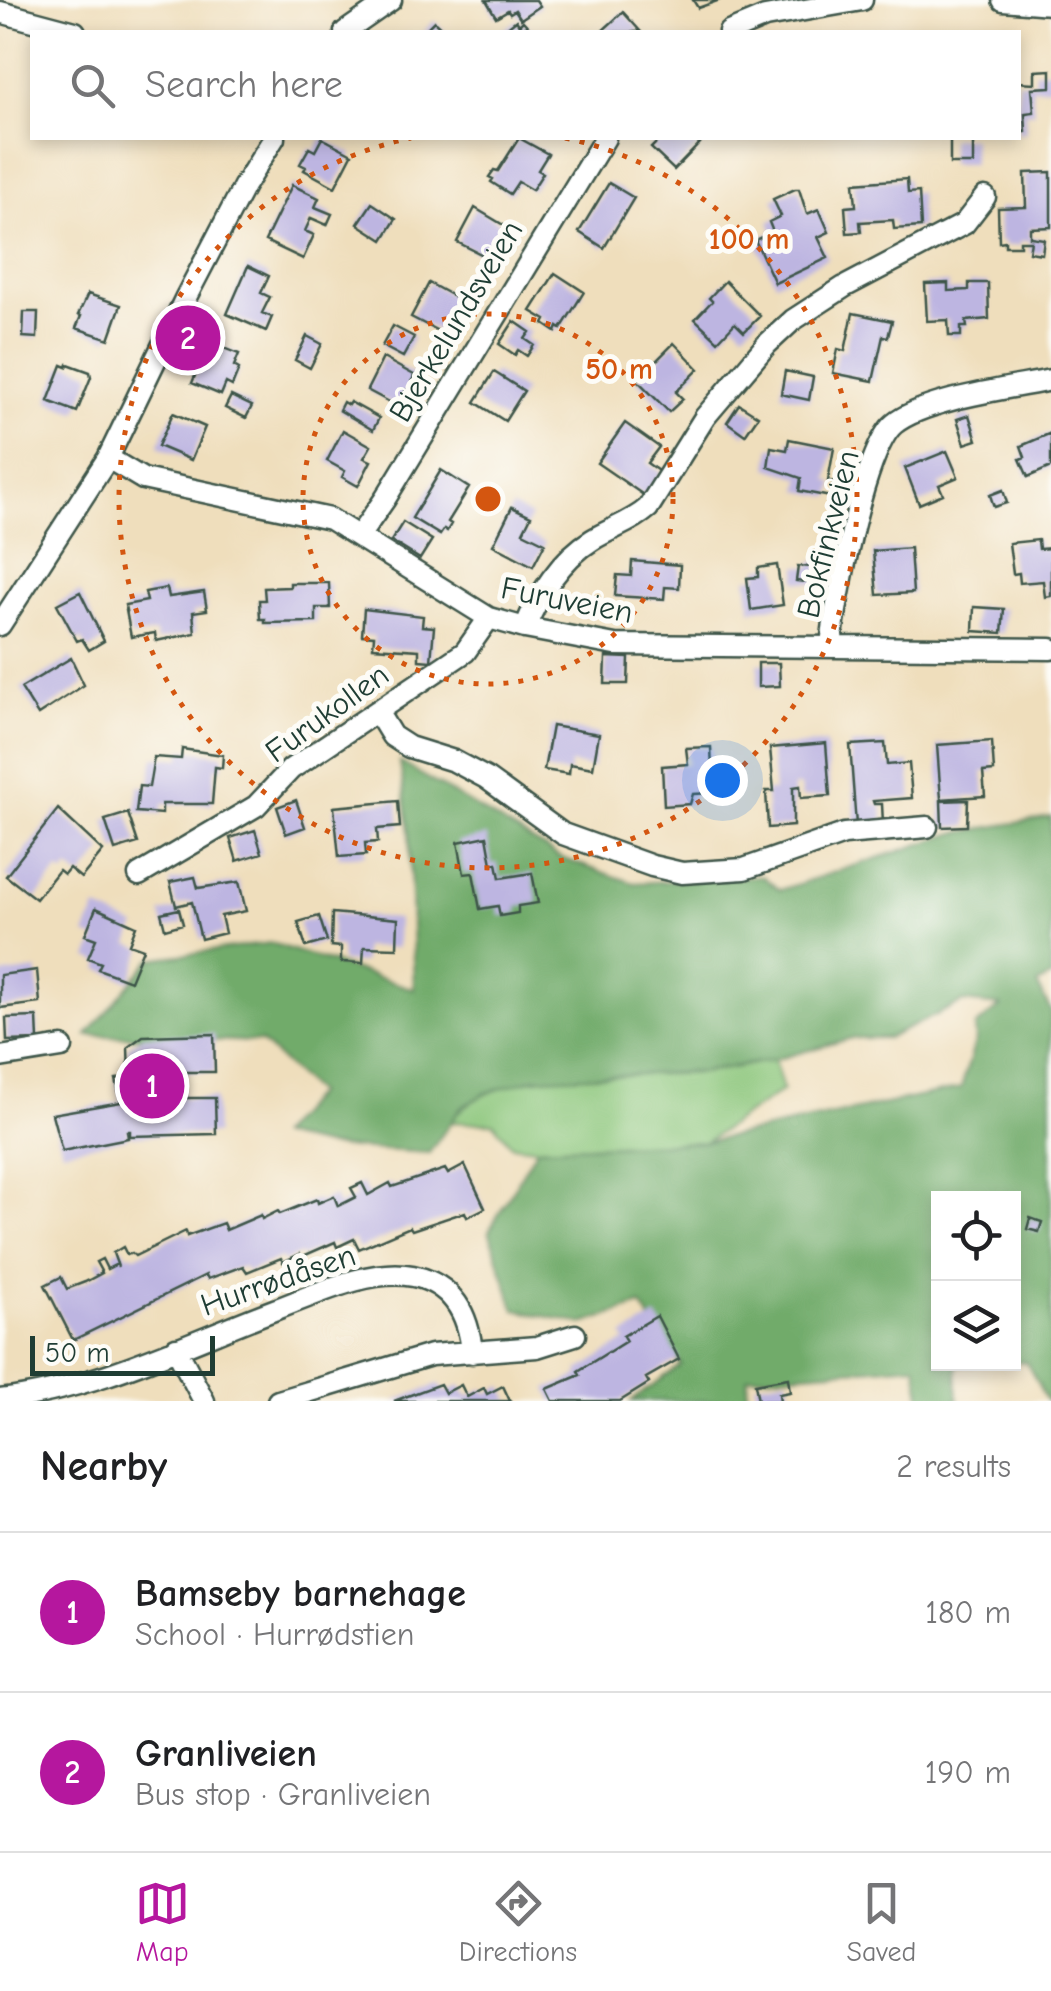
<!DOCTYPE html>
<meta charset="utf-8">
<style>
body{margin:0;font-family:"Comic Neue",sans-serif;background:#f2f2f2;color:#202124}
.controls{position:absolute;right:30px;bottom:30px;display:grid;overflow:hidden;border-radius:0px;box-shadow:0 5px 15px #0003}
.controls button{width:90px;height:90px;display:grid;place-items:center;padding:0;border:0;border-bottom:2px solid #e0e0e0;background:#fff;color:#202124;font:50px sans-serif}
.scale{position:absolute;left:30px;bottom:25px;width:185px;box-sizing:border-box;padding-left:10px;border:5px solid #1f3d34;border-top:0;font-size:28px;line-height:35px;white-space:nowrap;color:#1f3d34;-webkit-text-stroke:8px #fdfcf7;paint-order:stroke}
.you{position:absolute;left:722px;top:780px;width:35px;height:35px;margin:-25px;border:8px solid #fff;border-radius:50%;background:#1a73e8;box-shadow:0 0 0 15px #1a73e833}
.badge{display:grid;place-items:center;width:65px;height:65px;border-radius:50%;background:#b5179e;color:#fff;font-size:32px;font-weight:700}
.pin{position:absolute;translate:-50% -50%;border:5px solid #fff;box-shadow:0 2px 10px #0006}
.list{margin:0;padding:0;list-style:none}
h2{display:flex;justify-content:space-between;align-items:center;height:130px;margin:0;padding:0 40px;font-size:42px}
h2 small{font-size:32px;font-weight:400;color:#757577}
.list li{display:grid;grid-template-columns:65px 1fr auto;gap:30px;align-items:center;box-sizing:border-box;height:160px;padding:0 40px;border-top:2px solid #e0e0e0}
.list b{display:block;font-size:38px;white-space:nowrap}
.list p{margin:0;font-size:32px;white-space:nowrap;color:#757577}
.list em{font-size:32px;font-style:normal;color:#757577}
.icon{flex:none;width:55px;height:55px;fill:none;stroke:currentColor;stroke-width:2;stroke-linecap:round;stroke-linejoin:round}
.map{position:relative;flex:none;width:1051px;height:1401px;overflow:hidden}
.search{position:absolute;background:#fff;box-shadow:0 5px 15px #0003;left:30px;right:30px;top:30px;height:110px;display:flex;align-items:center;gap:25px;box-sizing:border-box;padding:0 35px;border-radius:0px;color:#757577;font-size:38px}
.sheet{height:450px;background:#fff}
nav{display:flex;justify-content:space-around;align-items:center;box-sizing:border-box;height:140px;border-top:2px solid #e0e0e0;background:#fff;font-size:28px;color:#757577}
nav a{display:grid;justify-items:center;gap:5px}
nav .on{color:#b5179e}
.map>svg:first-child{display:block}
.green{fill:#8cc67b;stroke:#568258;stroke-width:2.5}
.forest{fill:#71ab6b;stroke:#487450;stroke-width:2.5}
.building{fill:#bdb5e1}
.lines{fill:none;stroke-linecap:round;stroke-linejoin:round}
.minor-casing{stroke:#3e5548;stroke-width:25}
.minor{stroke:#fff;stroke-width:20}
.ring{fill:none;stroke:#d45610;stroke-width:5;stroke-dasharray:5 10}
.labels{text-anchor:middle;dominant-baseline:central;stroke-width:10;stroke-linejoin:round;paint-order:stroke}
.street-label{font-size:32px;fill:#1f3d34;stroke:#fdfcf7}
.centre{fill:#d45610;stroke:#fdfcf7;stroke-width:5}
.ring-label{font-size:30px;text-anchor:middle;font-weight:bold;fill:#d45610;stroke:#fdfcf7;stroke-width:10;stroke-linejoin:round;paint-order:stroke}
</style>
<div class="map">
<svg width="1051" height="1401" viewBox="0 0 1051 1401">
<rect width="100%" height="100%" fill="#fdfcf7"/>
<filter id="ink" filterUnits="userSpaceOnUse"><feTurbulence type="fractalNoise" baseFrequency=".01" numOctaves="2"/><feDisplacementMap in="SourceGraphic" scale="20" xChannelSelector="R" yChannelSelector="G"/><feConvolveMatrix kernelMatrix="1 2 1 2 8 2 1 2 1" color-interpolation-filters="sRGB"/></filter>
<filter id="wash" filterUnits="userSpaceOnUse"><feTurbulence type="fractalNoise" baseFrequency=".0048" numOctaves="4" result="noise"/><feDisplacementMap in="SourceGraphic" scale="40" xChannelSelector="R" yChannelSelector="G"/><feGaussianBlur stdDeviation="2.25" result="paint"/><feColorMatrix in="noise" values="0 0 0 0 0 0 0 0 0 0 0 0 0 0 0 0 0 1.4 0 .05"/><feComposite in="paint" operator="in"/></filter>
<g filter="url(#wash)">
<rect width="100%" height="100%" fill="#efdebc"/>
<!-- green -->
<path class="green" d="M 774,1060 L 783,1090 L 705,1142 L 537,1148 L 511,1145 L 494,1123 L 449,1122 C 500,1059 624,1078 698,1073 C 723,1071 749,1064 774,1060 Z"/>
<!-- forest -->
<path class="forest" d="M 400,762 L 561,858 L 634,883 L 762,876 L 780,890 L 955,833 L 1051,817 L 1051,977 L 1037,984 L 1051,1011 L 1051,1401 L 1047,1401 L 1026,1362 L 1014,1362 L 1014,1198 L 938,1198 L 938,1364 L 975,1364 L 957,1365 L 958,1401 L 922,1401 L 916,1365 L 748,1377 L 746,1401 L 631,1401 L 681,1365 L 641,1305 L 583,1324 L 515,1310 L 489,1231 L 537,1148 L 705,1142 L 961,1088 L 976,1039 L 975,1027 L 1001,1006 L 963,1002 L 888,1038 L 852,1038 L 774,1060 L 702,1072 L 535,1078 L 486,1093 L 461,1108 L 429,1153 L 325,1146 L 278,1136 L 316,1093 L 261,1042 L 87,1035 L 151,959 L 271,943 L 414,989 L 409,830 Z"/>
<g id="blocks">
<!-- building -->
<path class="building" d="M 486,0 L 536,0 L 540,6 L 521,19 L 515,10 L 510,13 L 508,10 L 496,17 Z
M 693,0 L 720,0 L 698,8 Z
M 623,12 L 641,32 L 601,32 Z
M 516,20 L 519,25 L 523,21 L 533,32 L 501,32 Z
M 434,21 L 446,32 L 423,32 Z
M 1051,70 L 1051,87 L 1032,88 L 1034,112 L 1025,113 L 1026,132 L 1018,133 L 1018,82 L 1035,83 L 1035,71 Z
M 322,138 L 352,154 L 335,187 L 304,170 L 306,167 L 300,164 L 309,148 L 315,151 Z
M 519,138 L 548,154 L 538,170 L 543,173 L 532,190 L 518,182 L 510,194 L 491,182 L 493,179 L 489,177 L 494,170 L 498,171 Z
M 661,138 L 705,138 L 674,170 L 651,148 Z
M 956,138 L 973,138 L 973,164 L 950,164 L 950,139 Z
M 1051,172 L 1051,227 L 1030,228 L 1030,237 L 1044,239 L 1042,254 L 1029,252 L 1031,241 L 1020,241 L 1020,246 L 1005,246 L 1005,241 L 999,242 L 998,208 L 1026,207 L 1025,173 Z
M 907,179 L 908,193 L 919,192 L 921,227 L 894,229 L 893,220 L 860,222 L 861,232 L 847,233 L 845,207 L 856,206 L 854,183 Z
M 609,183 L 634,198 L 604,248 L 579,232 Z
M 292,185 L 319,198 L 315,207 L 332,214 L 327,225 L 311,218 L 305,231 L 314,235 L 303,259 L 265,241 Z
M 795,189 L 799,189 L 807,214 L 819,209 L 829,232 L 818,237 L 828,258 L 775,283 L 755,240 L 773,232 L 769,222 L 781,216 L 773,199 Z
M 372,203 L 396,219 L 383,240 L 358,224 Z
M 475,208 L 510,229 L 500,248 L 496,245 L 489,258 L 457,242 Z
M 248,266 L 269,276 L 261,293 L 270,297 L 262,313 L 272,317 L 266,331 L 227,314 Z
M 555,273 L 584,292 L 561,329 L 558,327 L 556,332 L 544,324 L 546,320 L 531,311 Z
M 725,281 L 760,316 L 744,332 L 735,323 L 718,341 L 695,319 L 712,301 L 709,298 Z
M 429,283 L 460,300 L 457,306 L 462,309 L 448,336 L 411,317 Z
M 948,283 L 948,291 L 969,290 L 969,283 L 988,283 L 989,319 L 966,321 L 967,327 L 961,327 L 961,336 L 949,336 L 948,320 L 927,321 L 925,284 Z
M 88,294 L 121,305 L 109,339 L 76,328 L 81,316 L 78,315 Z
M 24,312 L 38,312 L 37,338 L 23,337 Z
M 853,313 L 892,321 L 888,337 L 883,336 L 873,381 L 833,373 L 838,349 L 845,351 Z
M 514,321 L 530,332 L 525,339 L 534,345 L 527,356 L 518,350 L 515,355 L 499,344 Z
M 393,326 L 414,337 L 403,357 L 382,346 Z
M 307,336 L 322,344 L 310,368 L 295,360 Z
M 209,342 L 239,354 L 234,366 L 239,369 L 232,386 L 226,383 L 221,395 L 192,383 Z
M 674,343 L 699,369 L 676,392 L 683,399 L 669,412 L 637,380 Z
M 383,358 L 414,375 L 409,392 L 406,390 L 397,406 L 367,390 Z
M 68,364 L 90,372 L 91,377 L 77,412 L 48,401 L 62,365 L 67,367 Z
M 785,371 L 813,377 L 809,400 L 781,394 Z
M 494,372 L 524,391 L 505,421 L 475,402 Z
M 231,396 L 252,406 L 246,418 L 225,408 Z
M 343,402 L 348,405 L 350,402 L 379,418 L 373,430 L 339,410 Z
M 739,404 L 758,416 L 745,435 L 727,422 Z
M 173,413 L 205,427 L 191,460 L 158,446 Z
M 969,415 L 977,440 L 965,444 L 957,419 Z
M 625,423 L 659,447 L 647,463 L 661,473 L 645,496 L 597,463 Z
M 343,430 L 371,446 L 364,458 L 371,461 L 358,486 L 342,477 L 345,471 L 327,461 Z
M 1051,433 L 1051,467 L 1028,477 L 1020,459 L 1025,457 L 1021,446 Z
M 789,439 L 834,448 L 828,481 L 834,482 L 831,497 L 799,491 L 801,478 L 768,467 L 771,447 L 787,450 Z
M 947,451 L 958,477 L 939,485 L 943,494 L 919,504 L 905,468 Z
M 441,470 L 469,488 L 448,522 L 451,524 L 447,531 L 444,529 L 440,535 L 412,518 Z
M 1003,490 L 1007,503 L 994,507 L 990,495 Z
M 512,507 L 531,516 L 523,532 L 545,543 L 533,566 L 493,545 Z
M 403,522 L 432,540 L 420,559 L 391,541 Z
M 1038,540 L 1039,549 L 1051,548 L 1051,596 L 1045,597 L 1043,581 L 1020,583 L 1019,573 L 1013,574 L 1009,543 Z
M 910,548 L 913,593 L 877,595 L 873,551 Z
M 632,561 L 680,565 L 679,588 L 665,587 L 664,599 L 615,596 L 617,575 L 631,576 Z
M 812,561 L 819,562 L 818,568 L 822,569 L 820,584 L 796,581 L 798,566 L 811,567 Z
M 777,565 L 783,605 L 751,610 L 747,578 L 758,577 L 758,568 Z
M 290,583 L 329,583 L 330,608 L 316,608 L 316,622 L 265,623 L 265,619 L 260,619 L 259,600 L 265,600 L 264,588 L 290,587 Z
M 167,588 L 169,597 L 204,592 L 207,610 L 193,612 L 195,633 L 156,641 L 155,633 L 131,637 L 125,605 L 147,601 L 145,592 Z
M 80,592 L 104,641 L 89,650 L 82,639 L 77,641 L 57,604 Z
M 974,607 L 1004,609 L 1002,633 L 973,631 Z
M 364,609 L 423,616 L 422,626 L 434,627 L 431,661 L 419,660 L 419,650 L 373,647 L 374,636 L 362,635 Z
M 606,657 L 629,658 L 628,684 L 605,684 Z
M 71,658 L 84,685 L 38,715 L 21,688 Z
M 758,663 L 779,663 L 780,686 L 758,687 Z
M 552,726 L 599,734 L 593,768 L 570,764 L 569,774 L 544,770 Z
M 992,741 L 994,771 L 983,772 L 985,796 L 941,799 L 937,745 Z
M 826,743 L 830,796 L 801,798 L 800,786 L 793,787 L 793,826 L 768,828 L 766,791 L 774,791 L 770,748 Z
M 885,743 L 887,765 L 909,763 L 912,798 L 873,801 L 874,804 L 882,804 L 883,823 L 856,825 L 850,745 Z
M 711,747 L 713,793 L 693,794 L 690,804 L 664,806 L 662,766 L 688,764 L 686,748 Z
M 182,749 L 223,755 L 222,768 L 215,767 L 212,804 L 162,804 L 162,814 L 136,812 L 139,786 L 149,787 L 154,757 L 181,759 Z
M 296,800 L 305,827 L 286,834 L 277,807 Z
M 968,800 L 967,826 L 942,827 L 941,801 Z
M 398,801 L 400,827 L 377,829 L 378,842 L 365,843 L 366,855 L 339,857 L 334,807 Z
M 58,809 L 103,851 L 81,878 L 69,868 L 64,874 L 59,870 L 36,899 L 6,876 Z
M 128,813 L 138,843 L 115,850 L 105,820 Z
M 255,830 L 262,853 L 237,861 L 230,838 Z
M 487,836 L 492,864 L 497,863 L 500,878 L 532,873 L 538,903 L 518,906 L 518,913 L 500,916 L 498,906 L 480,909 L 473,873 L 464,874 L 458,842 Z
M 195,877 L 198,888 L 239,882 L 246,911 L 221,916 L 225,933 L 201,939 L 192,902 L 176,906 L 170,882 Z
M 96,908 L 136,926 L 129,944 L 143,949 L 130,981 L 98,969 L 101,963 L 88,958 L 96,939 L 85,935 Z
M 179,909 L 183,924 L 165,929 L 161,913 Z
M 332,913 L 398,919 L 397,948 L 364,947 L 363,963 L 341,962 L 341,947 L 331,946 Z
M 319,916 L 327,941 L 306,947 L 298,922 Z
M 37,970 L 40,1003 L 0,1008 L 0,975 Z
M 37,1017 L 38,1040 L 7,1041 L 6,1018 Z
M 214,1034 L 215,1072 L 182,1072 L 183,1098 L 215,1098 L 216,1134 L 130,1136 L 130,1131 L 127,1131 L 128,1138 L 62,1151 L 52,1114 L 121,1102 L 116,1079 L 129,1077 L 128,1047 L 143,1036 Z
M 465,1165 L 485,1208 L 467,1217 L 465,1212 L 412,1230 L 410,1227 L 359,1249 L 354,1239 L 337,1247 L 335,1242 L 301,1257 L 300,1254 L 283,1262 L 281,1258 L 247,1272 L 243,1266 L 208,1279 L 206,1275 L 73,1340 L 45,1285 L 61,1277 L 67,1289 L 85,1282 L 102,1273 L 96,1262 L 102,1259 L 107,1269 L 117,1264 L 118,1267 L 113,1253 L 123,1247 L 127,1255 L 132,1253 L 135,1256 L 186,1231 L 187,1236 L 223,1223 L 226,1230 L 261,1215 L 262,1219 L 278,1211 L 280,1214 L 317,1199 L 318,1203 L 334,1196 L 338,1206 L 356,1197 L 351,1188 L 362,1183 L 368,1195 L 390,1183 L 392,1187 L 445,1169 L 448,1174 Z
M 1030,1218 L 1042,1222 L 1039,1232 L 1027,1229 Z
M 657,1316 L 679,1359 L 646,1378 L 649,1383 L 620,1401 L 553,1401 L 547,1389 L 580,1375 L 578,1371 L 626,1341 L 623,1336 Z
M 788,1378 L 790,1392 L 779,1394 L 780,1401 L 758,1401 L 755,1384 Z
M 440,1384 L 445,1393 L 461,1385 L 467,1397 L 484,1388 L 487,1394 L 503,1386 L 510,1401 L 394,1401 Z"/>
</g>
</g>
<g filter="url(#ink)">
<use href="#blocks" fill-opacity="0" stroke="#3e5548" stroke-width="2.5"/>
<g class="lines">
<defs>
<path id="minor" d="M 1003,0 L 1051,4
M 0,12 L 75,32
M 345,32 L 391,0
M 729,32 L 765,17 L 862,0
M 108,458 L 143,479 L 330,519 L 489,618 L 525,628 L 615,645 L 1051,649
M 359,536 L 385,499 L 605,138
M 0,625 L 108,458 L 186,297 L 244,186 L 274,138
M 525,628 C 538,595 561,559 592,540 C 611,528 631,523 648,508 L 705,417 L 767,344 L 793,320 L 844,287 L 964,224 L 985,197
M 831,646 C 835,604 864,449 894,424 C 924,399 1012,388 1051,380
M 378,713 L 392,736 L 409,747 L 454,761 L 486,778 L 563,834 L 652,866 L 682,873 L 744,869 L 844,834 L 927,827
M 139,875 L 256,806 L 291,769 L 465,652 L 489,618
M 0,1057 L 62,1047
M 176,1348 L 204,1401
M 0,1400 C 96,1389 184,1344 274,1310 C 315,1295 368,1268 413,1276 C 453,1284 469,1315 472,1353
M 278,1401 L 431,1355 L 537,1347 L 575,1335"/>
</defs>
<!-- minor casing -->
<use href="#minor" class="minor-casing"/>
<!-- minor -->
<use href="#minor" class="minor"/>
</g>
</g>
<!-- distance rings -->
<g class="ring">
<circle cx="488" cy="499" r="185"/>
<path d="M565 138A369 369 0 1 1 411 138"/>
</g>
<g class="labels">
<!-- street labels -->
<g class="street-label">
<text transform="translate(456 321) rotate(-59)">Bjerkelundsveien</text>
<text transform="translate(828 534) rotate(-76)">Bokfinkveien</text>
<text transform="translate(567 600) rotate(11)">Furuveien</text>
<text transform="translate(327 713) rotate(-36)">Furukollen</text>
<text transform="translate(278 1280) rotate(-19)">Hurrødåsen</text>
</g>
</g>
<circle cx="488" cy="499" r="15" class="centre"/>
<g class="ring-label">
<text x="749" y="249">100 m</text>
<text x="619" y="379">50 m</text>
</g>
</svg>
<div class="controls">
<button><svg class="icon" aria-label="locate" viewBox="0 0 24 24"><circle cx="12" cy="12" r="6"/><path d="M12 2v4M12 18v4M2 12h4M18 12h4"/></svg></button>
<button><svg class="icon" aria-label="layers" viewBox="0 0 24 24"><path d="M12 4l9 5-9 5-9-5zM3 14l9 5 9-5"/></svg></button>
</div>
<div class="scale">50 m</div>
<div class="you"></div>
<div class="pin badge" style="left:152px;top:1086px">1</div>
<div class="pin badge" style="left:188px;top:338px">2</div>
<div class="search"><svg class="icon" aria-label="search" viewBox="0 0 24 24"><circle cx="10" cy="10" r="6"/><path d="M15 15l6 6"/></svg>Search here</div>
</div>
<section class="sheet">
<h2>Nearby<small>2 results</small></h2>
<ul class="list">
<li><span class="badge">1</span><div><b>Bamseby barnehage</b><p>School · Hurrødstien</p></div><em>180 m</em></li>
<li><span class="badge">2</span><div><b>Granliveien</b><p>Bus stop · Granliveien</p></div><em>190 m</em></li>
</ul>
</section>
<nav>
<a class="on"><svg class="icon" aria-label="map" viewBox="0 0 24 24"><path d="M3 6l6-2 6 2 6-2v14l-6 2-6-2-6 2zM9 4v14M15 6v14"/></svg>Map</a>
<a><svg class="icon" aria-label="directions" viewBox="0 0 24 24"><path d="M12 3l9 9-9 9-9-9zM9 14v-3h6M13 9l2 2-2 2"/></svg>Directions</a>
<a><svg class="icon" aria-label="saved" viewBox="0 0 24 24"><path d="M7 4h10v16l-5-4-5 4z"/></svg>Saved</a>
</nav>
